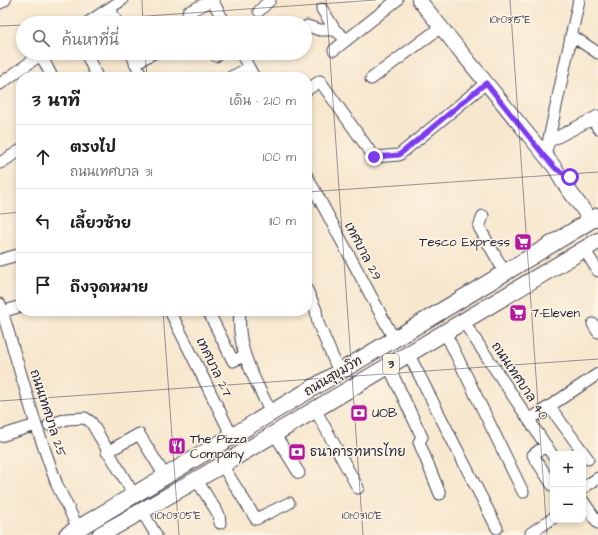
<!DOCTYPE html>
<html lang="th">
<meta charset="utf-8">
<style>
body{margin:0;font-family:"Architects Daughter","Playpen Sans Thai",sans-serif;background:#f6f6f6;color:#202124}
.controls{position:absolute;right:12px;bottom:12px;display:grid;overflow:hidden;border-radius:8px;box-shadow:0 2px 6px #0003}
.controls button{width:36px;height:36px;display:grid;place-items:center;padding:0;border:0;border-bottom:1px solid #e0e0e0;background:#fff;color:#202124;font:20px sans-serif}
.stop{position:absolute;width:12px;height:12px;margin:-9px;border:3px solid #7c3aed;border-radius:50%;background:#fff}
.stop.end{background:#7c3aed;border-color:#fff;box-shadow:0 1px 4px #0008}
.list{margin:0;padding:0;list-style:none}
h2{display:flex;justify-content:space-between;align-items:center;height:52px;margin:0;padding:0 16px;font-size:17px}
h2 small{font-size:13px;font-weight:400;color:#757577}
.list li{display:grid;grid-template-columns:26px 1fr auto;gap:12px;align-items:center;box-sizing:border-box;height:64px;padding:0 16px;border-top:1px solid #e0e0e0}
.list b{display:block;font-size:15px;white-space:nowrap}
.list p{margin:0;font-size:13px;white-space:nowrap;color:#757577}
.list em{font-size:13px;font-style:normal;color:#757577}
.icon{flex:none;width:22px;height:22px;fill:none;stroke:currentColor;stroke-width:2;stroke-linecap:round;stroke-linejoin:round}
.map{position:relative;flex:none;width:598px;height:535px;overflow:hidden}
.search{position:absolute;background:#fff;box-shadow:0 2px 6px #0003;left:16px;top:16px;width:296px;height:44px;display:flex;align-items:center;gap:10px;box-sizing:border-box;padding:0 14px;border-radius:22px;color:#757577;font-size:15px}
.panel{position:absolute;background:#fff;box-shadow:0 2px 6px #0003;left:16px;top:72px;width:296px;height:244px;border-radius:16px}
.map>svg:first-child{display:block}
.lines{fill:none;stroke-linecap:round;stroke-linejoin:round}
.minor-casing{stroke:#424051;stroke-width:13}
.major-casing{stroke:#424051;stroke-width:16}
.highway-casing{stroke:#424051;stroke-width:18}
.minor{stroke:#fff;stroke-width:11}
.major{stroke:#fff;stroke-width:14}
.highway{stroke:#fff;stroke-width:16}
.route{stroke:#7c3aed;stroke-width:5}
.ticks{fill:none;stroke:#22223b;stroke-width:1;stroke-opacity:0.45}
.labels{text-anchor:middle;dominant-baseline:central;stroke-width:3;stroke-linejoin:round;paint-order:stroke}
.shield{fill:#fcf5e5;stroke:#63616e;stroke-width:1}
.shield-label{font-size:12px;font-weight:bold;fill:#22223b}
.poi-label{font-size:13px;fill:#22223b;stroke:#fcf5e5;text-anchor:start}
.street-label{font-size:13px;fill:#22223b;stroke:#fcf5e5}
.ticks-label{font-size:10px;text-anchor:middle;fill:#22223b;stroke:#fcf5e5;stroke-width:3;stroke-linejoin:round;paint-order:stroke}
</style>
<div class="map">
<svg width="598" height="535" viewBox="0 0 598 535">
<rect width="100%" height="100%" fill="#fcf5e5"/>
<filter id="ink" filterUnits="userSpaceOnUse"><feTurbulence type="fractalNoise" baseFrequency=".025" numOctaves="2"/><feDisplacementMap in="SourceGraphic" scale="8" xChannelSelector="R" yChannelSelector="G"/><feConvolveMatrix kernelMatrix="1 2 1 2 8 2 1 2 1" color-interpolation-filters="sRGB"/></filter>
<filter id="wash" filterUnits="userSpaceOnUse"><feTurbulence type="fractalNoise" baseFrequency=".012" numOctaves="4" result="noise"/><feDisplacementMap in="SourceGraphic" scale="16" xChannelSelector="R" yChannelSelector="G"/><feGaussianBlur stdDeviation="0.9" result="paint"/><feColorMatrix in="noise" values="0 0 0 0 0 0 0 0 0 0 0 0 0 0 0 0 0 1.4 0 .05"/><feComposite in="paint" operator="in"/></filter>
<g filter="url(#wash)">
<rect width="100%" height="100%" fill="#f7e7ce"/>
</g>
<g filter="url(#ink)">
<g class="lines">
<defs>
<path id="minor" d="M 212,0 L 225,23
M 0,3 L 5,0
M 110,8 L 117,23
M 322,9 L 335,30
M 259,11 L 270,0
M 87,23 L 122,0
M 195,23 L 188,12 L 213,0
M 307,26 L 320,30 L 335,30 L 347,40
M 571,35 L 598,53
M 334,50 L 397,0
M 86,53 L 97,77
M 131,53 L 142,77
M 214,53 L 216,56
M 241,53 L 254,77
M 41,55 L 52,77
M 135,63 L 154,53
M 231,77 L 249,68
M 371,79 L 441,27
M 0,84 L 43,53
M 307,90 L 320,81 L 374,157 L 399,155 L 486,83
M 593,119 L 598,128
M 548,142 L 598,116
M 545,157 L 579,0
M 0,163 L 21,150
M 307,176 L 394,339
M 483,216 L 479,227 L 505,273
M 584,249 L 598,271
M 0,260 L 21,254
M 307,290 L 316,310 L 318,323 L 339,372
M 0,304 L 36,425 L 57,485 L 78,528
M 170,311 L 232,436
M 208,311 L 233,361 L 244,356
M 240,311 C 236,350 255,379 271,413
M 2,312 L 21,306
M 463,321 L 553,456
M 593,324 L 598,332
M 445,332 L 523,492
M 408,353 L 497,528
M 388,365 L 422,437 L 419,442 L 440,494
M 550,407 L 588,459
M 315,409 L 358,488
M 529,420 L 598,374
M 49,425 L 67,419 L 85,418 L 91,422 L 134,495
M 274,433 L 299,473
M 0,436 L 36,425
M 546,445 L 533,455 L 553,486
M 107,452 L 139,434 L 165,476
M 222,465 L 256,519 L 289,503
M 196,479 L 219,515 L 220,523
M 583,488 L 598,478
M 583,501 L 598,523
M 142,511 L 156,535
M 533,535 L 531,533 L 553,518"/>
<path id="major" d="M 419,0 L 556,169 L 562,181 L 591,220"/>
<path id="highway" d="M 67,535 L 473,292 L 598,216
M 100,535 L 222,465 L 598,241"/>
</defs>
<!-- minor casing -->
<use href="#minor" class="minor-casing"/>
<!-- major casing -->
<use href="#major" class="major-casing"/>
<!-- highway casing -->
<use href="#highway" class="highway-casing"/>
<!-- minor -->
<use href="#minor" class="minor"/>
<!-- major -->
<use href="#major" class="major"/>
<!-- highway -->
<use href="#highway" class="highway"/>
</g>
</g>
<g class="lines" filter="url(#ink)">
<!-- route -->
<path class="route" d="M 374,157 L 399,155 L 486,83 L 545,157 L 556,169 L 570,177"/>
</g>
<!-- ticks -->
<path class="ticks" d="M 142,0 L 143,23M 326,0 L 363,535M 510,0 L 547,535M 47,23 L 376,0M 0,26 L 23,25M 145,53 L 147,77M 307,192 L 598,172M 0,214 L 21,212M 163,311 L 179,535M 0,401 L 598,359"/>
<!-- icons -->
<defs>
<symbol id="supermarket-square" viewBox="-11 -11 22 22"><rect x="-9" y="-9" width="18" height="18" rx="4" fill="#b5179e" stroke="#fcf5e5"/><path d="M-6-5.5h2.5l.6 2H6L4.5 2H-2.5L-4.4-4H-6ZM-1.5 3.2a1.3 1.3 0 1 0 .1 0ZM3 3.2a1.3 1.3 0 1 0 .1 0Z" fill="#fff"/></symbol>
<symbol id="bank-square" viewBox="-11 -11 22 22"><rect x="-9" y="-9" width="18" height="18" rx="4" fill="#b5179e" stroke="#fcf5e5"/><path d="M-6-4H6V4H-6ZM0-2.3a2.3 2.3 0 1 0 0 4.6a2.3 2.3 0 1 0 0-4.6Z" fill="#fff"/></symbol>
<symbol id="restaurant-square" viewBox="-11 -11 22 22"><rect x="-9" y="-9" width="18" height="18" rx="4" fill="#b5179e" stroke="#fcf5e5"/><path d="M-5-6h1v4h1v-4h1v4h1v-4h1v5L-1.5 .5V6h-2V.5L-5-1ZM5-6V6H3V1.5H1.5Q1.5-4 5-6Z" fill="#fff"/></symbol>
</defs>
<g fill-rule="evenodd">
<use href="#supermarket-square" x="513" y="232" width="20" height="20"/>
<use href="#supermarket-square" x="508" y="303" width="20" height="20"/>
<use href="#bank-square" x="349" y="403" width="20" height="20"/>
<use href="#restaurant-square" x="167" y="436" width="20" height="20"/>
<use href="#bank-square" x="287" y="442" width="20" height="20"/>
</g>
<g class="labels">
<!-- shield labels -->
<rect class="shield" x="383" y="354" width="16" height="20" rx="3"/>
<g class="shield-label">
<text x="391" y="364">3</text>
</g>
<!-- poi labels -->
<g class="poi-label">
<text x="510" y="242" text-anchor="end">Tesco Express</text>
<text x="531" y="313">7-Eleven</text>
<text x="372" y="413">UOB</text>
<text x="190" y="439">The Pizza<tspan x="190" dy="15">Company</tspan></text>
<text x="310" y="452">ธนาคารทหารไทย</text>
</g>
<!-- street labels -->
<g class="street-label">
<text transform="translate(363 251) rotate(62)">เทศบาล 29</text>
<text transform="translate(214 367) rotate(64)">เทศบาล 27</text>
<text transform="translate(333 376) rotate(-31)">ถนนสุขุมวิท</text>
<text transform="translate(520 381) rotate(56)">ถนนเทศบาล 40</text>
<text transform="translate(48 413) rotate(72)">ถนนเทศบาล 25</text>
</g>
</g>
<g class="ticks-label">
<text x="510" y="23">101°03'15"E</text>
<text x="178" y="519">101°03'05"E</text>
<text x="362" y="519">101°03'10"E</text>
</g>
</svg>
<div class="controls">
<button>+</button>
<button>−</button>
</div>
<div class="stop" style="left:570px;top:177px"></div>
<div class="stop end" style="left:374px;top:157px"></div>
<div class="search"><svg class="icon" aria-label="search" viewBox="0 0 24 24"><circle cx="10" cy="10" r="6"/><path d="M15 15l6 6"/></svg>ค้นหาที่นี่</div>
<section class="panel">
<h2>3 นาที<small>เดิน · 210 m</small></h2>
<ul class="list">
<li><svg class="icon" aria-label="ahead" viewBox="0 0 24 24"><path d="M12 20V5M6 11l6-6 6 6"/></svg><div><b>ตรงไป</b><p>ถนนเทศบาล 31</p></div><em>100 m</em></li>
<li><svg class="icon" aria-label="left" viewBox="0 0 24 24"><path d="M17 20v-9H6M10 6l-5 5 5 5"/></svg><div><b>เลี้ยวซ้าย</b></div><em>110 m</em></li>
<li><svg class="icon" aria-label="arrive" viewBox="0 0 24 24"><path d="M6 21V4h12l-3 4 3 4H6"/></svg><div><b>ถึงจุดหมาย</b></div></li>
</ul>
</section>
</div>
